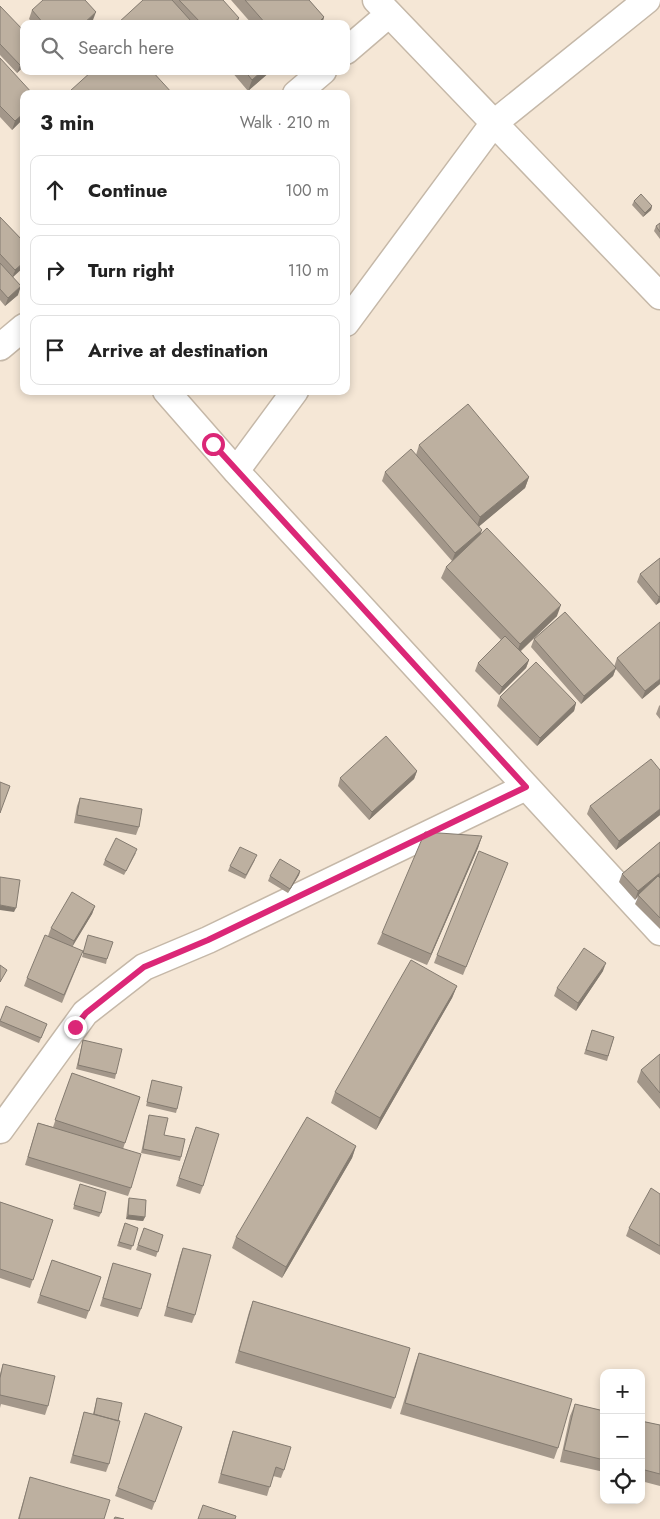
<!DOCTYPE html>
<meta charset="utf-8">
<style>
body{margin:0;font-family:Jost,sans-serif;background:#f6f6f6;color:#222}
.controls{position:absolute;right:15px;bottom:15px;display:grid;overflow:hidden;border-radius:10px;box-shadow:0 2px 8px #0003}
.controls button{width:45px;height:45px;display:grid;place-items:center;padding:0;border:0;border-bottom:1px solid #e0e0e0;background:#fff;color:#222;font:25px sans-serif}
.stop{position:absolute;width:15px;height:15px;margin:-11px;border:4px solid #db2777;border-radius:50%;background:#fff}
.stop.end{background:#db2777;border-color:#fff;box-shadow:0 1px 5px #0008}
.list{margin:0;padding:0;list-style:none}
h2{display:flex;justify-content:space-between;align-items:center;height:65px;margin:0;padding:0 20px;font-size:21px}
h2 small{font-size:16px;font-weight:400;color:#767676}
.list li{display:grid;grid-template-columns:32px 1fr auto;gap:15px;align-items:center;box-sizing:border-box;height:70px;margin:0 10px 10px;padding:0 10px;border:1px solid #e0e0e0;border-radius:10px}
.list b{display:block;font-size:19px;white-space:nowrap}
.list em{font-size:16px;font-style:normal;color:#767676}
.icon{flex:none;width:28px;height:28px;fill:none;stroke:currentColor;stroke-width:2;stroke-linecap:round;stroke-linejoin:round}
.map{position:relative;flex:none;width:660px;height:1519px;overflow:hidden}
.search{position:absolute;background:#fff;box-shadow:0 2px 8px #0003;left:20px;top:20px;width:330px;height:55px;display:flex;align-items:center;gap:12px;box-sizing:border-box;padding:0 18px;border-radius:10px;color:#767676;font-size:19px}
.panel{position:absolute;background:#fff;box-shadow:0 2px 8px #0003;left:20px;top:90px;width:330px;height:305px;border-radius:10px}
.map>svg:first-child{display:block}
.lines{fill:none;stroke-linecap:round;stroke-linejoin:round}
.minor-casing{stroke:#c5b8a8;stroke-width:29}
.minor{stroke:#fff;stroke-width:26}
.wall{fill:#a3978a}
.shaded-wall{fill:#847b70}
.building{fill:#bdb0a0;stroke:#847b70}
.route{stroke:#db2777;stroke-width:6}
</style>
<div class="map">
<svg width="660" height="1519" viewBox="0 0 660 1519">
<rect width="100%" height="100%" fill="#f5e7d6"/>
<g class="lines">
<defs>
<path id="minor" d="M 376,0 L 660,296
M 346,51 L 388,15
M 296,94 L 323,71
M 346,323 L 493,124 L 647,0
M 0,347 L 24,327
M 166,391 L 236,471 L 660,932
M 236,471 L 295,391
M 0,1130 L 85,1013 L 144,967 L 208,940 L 526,787"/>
</defs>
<!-- minor casing -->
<use href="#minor" class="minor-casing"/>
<!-- minor -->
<use href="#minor" class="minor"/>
</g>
<!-- wall -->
<path class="wall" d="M 143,0 L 223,0 L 237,24 L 191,24 L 190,23 L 190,24 L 118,24 Z
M 231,0 L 309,0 L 324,17 L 322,24 L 252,24 Z
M 0,6 L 24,66 L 17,73 L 0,55 Z
M 32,10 L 93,20 L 89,24 L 34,24 L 29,19 Z
M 0,58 L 24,94 L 24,118 L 12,130 L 0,117 Z
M 231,71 L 271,71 L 248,91 Z
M 634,201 L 652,206 L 651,210 L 643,217 L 632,205 Z
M 0,217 L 24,242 L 13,277 L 18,295 L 5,306 L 0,300 Z
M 660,223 L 660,239 L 654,231 L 656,226 Z
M 419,445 L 529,477 L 525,488 L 479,526 L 481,533 L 557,616 L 521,651 L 529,660 L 526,668 L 499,695 L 475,671 L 478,663 L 501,640 L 441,578 L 446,567 L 452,561 L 382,481 L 385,472 L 416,455 Z
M 660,558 L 660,602 L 656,605 L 637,582 L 640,574 Z
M 534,639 L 616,668 L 613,676 L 581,704 L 531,647 Z
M 617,658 L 660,684 L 642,699 L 614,667 Z
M 500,697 L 576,703 L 574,711 L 537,746 L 497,706 Z
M 660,705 L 660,719 L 656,714 L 659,706 Z
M 660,770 L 660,815 L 616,850 L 587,814 L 590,806 Z
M 417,771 L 414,779 L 369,820 L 338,786 L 340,778 Z
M 80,798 L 139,827 L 136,835 L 74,823 L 77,806 Z
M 482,836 L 478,848 L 427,965 L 377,944 L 382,933 Z
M 660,842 L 660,929 L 635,904 L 638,897 L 635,900 L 619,882 L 622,874 Z
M 136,853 L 124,875 L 103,865 L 105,860 Z
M 255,860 L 245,879 L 228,871 L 230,866 Z
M 508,863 L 463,975 L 434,963 L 437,955 Z
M 300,871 L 299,875 L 288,893 L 268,881 L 270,876 Z
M 95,906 L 92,914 L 72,946 L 80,959 L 62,1003 L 24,986 L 27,978 L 48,936 L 51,928 Z
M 87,939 L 107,959 L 106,964 L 82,957 Z
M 603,971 L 576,1011 L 554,996 L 557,988 Z
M 457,986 L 452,998 L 376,1130 L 331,1103 L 335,1092 Z
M 0,1021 L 47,1024 L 39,1043 L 0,1026 Z
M 592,1030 L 614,1037 L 607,1061 L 584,1054 Z
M 83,1040 L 116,1074 L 115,1079 L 76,1069 Z
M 660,1054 L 660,1109 L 637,1082 L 641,1070 Z
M 72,1073 L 140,1097 L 123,1149 L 131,1188 L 128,1196 L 25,1165 L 38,1123 L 53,1127 Z
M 152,1080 L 177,1109 L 176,1113 L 146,1106 Z
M 149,1115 L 181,1157 L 180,1161 L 141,1153 L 148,1119 Z
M 193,1135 L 203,1186 L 200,1194 L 176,1186 Z
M 356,1146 L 352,1158 L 282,1278 L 232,1248 L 236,1237 Z
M 79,1188 L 101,1213 L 99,1217 L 73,1209 Z
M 660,1194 L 660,1255 L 626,1236 L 629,1228 Z
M 129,1198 L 145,1217 L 143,1221 L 126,1219 L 128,1202 Z
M 0,1202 L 53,1220 L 30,1288 L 0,1278 Z
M 125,1223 L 138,1228 L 131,1250 L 117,1246 Z
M 144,1228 L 163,1235 L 156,1257 L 136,1250 Z
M 183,1248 L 195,1315 L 192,1323 L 164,1316 L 180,1256 Z
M 52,1260 L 101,1277 L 86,1319 L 37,1303 Z
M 113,1263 L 141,1309 L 138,1317 L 100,1306 Z
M 253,1301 L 395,1398 L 391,1409 L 235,1363 L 249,1312 Z
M 419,1353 L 558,1448 L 554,1459 L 400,1414 L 415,1364 Z
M 3,1364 L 48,1406 L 45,1415 L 1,1404 L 0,1408 L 0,1374 Z
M 97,1398 L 109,1464 L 106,1472 L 70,1463 L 84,1412 L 93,1414 Z
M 575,1404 L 604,1411 L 604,1472 L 560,1462 L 570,1416 Z
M 145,1413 L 182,1427 L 152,1510 L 115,1496 Z
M 641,1421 L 660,1425 L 660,1486 L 641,1481 Z
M 233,1431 L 284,1470 L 281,1478 L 273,1476 L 267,1496 L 218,1483 L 230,1439 Z
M 30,1477 L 104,1519 L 18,1519 Z"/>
<!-- shaded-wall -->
<path class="shaded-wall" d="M 96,12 L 93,20 L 89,24 L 83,24 Z
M 324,17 L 322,24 L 317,24 Z
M 239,18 L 237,24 L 232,24 Z
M 24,61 L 24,66 L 17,73 L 20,65 Z
M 262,71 L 271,71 L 248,91 L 252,80 Z
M 24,113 L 24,118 L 12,130 L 15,121 Z
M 652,206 L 651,210 L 643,217 L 645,213 Z
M 24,262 L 24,267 L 12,278 L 15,270 Z
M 21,286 L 18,295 L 5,306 L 8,298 Z
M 529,477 L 525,488 L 476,529 L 480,517 Z
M 482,530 L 479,538 L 452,561 L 455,553 Z
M 660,596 L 660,602 L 656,605 L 659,597 Z
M 561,605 L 557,616 L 516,655 L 520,644 Z
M 529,660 L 526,668 L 499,695 L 502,687 Z
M 616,668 L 613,676 L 581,704 L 584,696 Z
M 660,679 L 660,684 L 642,699 L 645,691 Z
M 576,703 L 574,711 L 537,746 L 540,738 Z
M 417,771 L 414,779 L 369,820 L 372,812 Z
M 660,809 L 660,815 L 616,850 L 619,841 Z
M 482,836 L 478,848 L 427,965 L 431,954 Z
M 300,871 L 299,875 L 288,893 L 290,889 Z
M 660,873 L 660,878 L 638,895 L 635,900 L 638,891 Z
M 0,905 L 16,908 L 14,912 L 0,910 Z
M 95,906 L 92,914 L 71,949 L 74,941 Z
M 606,963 L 603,971 L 576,1011 L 578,1003 Z
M 457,986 L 452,998 L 376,1130 L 380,1118 Z
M 356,1146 L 352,1158 L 282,1278 L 286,1267 Z
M 128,1215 L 145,1217 L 143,1221 L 126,1219 Z"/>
<!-- building -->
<path class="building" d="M 43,0 L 85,0 L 96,12 L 83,24 L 44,24 L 32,10 Z
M 143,0 L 172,0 L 191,21 L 188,24 L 118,24 L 118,23 Z
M 179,0 L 223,0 L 239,18 L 232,24 L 202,24 Z
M 245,0 L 309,0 L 324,17 L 317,24 L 266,24 Z
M 0,6 L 24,31 L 24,61 L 20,65 L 0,44 Z
M 0,58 L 33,94 L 24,94 L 24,113 L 15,121 L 0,106 Z
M 92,71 L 152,71 L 173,94 L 72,94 L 70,91 Z
M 245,71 L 262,71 L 252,80 Z
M 641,194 L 652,206 L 645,213 L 634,201 Z
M 0,217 L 24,242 L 24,262 L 15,270 L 0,254 Z
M 660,223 L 660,232 L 656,226 Z
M 0,263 L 21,286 L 8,298 L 0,289 Z
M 468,404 L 529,477 L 480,517 L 419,445 Z
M 411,449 L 482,530 L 455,553 L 385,472 Z
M 487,528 L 561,605 L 520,644 L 446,567 Z
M 660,558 L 660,596 L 659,597 L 640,574 Z
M 565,612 L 616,668 L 584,696 L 534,639 Z
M 660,622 L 660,679 L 645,691 L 617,658 Z
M 505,636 L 529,660 L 502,687 L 478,663 Z
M 536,662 L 576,703 L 540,738 L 500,697 Z
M 386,736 L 417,771 L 372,812 L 340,778 Z
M 651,759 L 660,770 L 660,809 L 619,841 L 590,806 Z
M 0,782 L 10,786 L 0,813 Z
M 80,798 L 142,809 L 139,827 L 77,815 Z
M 425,832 L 482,836 L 431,954 L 382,933 Z
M 116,838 L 137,849 L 126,871 L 105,860 Z
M 660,842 L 660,873 L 638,891 L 622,874 Z
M 240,847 L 257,855 L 246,875 L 230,866 Z
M 479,851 L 508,863 L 466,967 L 437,955 Z
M 280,859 L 300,871 L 290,889 L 270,876 Z
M 658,876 L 660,878 L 660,918 L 638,895 Z
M 0,877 L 20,880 L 16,908 L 0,905 Z
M 72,892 L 95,906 L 74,941 L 51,928 Z
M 45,935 L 83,951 L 64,995 L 27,978 Z
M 88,935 L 113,942 L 107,959 L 83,953 Z
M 584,948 L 606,963 L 578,1003 L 557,988 Z
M 411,960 L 457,986 L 380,1118 L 335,1092 Z
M 0,965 L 7,970 L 0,982 Z
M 6,1006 L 47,1024 L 41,1038 L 0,1021 Z
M 592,1030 L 614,1037 L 608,1056 L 586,1050 Z
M 83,1040 L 122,1049 L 116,1074 L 78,1065 Z
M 660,1054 L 660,1093 L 641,1070 Z
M 72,1073 L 140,1097 L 125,1143 L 55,1120 Z
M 152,1080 L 182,1087 L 177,1109 L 147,1102 Z
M 149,1115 L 168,1118 L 164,1135 L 185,1139 L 181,1157 L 143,1149 Z
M 307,1117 L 356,1146 L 286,1267 L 236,1237 Z
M 38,1123 L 141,1154 L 131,1188 L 28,1157 Z
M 196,1127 L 219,1134 L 203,1186 L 179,1178 Z
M 80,1184 L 106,1192 L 101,1213 L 74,1205 Z
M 651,1188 L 660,1194 L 660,1246 L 629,1228 Z
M 129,1198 L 146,1200 L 145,1217 L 128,1215 Z
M 0,1202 L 53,1220 L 33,1280 L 0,1269 Z
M 125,1223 L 138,1228 L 133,1246 L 119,1242 Z
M 144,1228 L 163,1235 L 158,1252 L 138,1245 Z
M 183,1248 L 211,1255 L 195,1315 L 167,1307 Z
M 52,1260 L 101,1277 L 89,1311 L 40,1295 Z
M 113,1263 L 151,1274 L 141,1309 L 103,1298 Z
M 253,1301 L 410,1348 L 395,1398 L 239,1351 Z
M 419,1353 L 572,1399 L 558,1448 L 405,1403 Z
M 3,1364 L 55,1376 L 48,1406 L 0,1395 L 0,1378 Z
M 97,1398 L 122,1403 L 118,1421 L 94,1414 Z
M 575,1404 L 604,1411 L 604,1460 L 564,1450 Z
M 84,1412 L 120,1421 L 109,1464 L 73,1455 Z
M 145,1413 L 182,1427 L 155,1502 L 118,1488 Z
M 641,1421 L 660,1425 L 660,1474 L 641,1469 Z
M 233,1431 L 291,1447 L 284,1470 L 276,1467 L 270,1487 L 221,1474 Z
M 30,1477 L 110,1500 L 104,1519 L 19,1519 Z
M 203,1505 L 236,1516 L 235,1519 L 198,1519 Z
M 115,1517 L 124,1519 L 114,1519 Z"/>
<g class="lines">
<!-- route -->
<path class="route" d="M 75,1027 L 86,1013 L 144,967 L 208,940 L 526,787 L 213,444"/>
</g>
</svg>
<div class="controls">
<button>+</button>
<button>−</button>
<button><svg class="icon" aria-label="locate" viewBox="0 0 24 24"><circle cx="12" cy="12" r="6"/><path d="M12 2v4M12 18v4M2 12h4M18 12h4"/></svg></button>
</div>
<div class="stop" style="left:213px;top:444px"></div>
<div class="stop end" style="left:75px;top:1027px"></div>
<div class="search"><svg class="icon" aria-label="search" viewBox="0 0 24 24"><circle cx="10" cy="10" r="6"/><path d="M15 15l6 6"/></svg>Search here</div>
<section class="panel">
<h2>3 min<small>Walk · 210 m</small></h2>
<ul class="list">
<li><svg class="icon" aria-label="ahead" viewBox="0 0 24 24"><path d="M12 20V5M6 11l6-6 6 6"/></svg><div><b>Continue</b></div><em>100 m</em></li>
<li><svg class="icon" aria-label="right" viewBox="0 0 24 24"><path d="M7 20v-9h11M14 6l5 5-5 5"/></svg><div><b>Turn right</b></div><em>110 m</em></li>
<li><svg class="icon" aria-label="arrive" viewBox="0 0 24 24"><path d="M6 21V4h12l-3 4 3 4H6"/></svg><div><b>Arrive at destination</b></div></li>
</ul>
</section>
</div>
